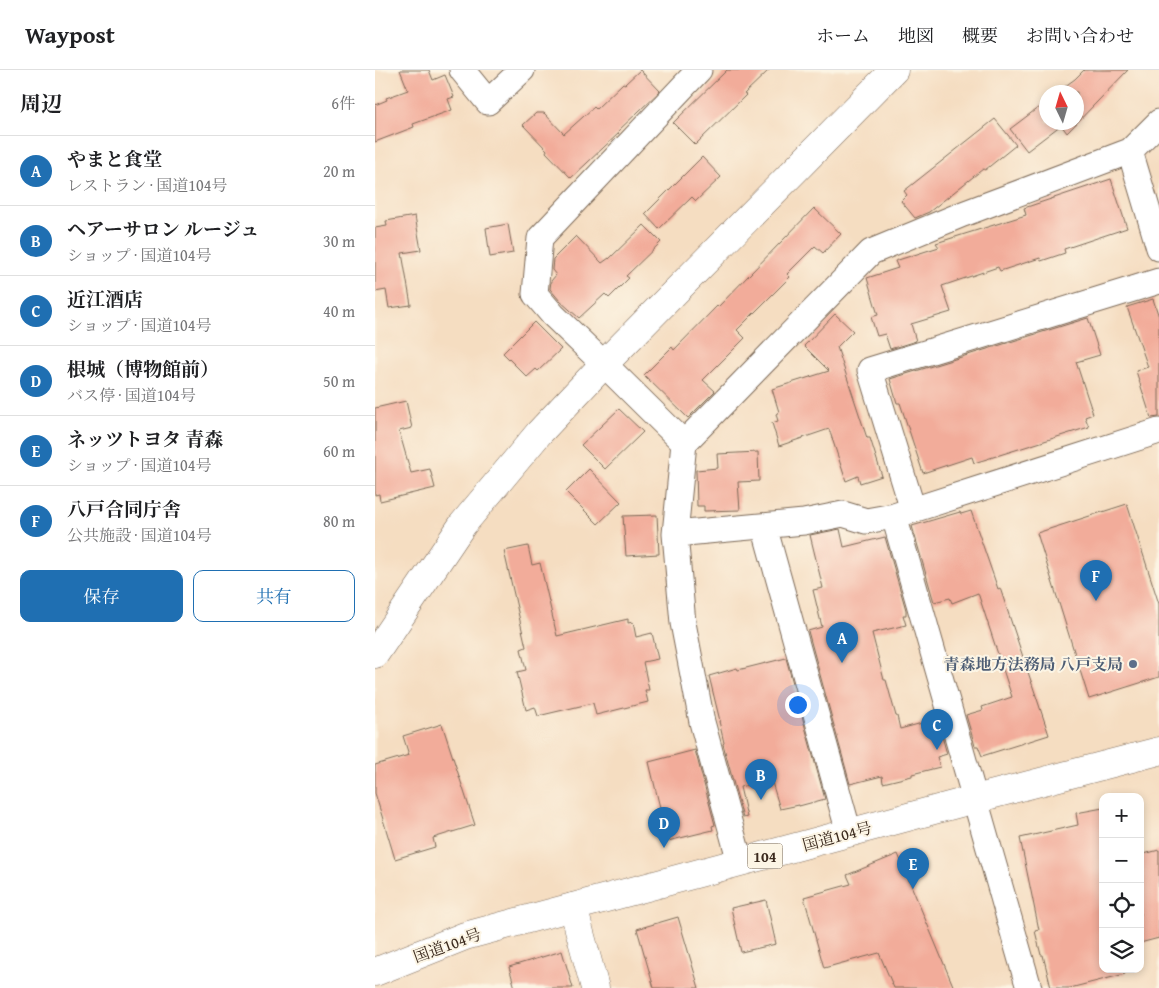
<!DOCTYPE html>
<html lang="ja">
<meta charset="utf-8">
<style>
body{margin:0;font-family:"Gentium Book Plus","Noto Serif JP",serif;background:#f6f6f6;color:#202124}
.controls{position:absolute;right:15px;bottom:15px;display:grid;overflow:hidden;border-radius:10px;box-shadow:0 2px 8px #0003}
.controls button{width:45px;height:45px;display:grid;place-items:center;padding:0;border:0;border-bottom:1px solid #e0e0e0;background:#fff;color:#202124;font:25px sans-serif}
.compass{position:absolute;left:664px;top:15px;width:45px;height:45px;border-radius:50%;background:#fff;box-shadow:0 2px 8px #0003;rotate:355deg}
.you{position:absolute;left:422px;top:634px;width:18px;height:18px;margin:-12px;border:4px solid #fff;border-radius:50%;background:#1a73e8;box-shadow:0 0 0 8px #1a73e833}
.badge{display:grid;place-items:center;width:32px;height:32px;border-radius:50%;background:#1f6fb2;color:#fff;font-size:16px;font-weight:700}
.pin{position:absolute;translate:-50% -41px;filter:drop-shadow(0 1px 2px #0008)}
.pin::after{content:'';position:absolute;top:26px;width:18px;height:15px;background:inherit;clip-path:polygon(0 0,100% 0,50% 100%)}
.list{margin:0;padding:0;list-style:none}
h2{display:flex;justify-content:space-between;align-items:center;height:65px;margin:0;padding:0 20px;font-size:21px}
h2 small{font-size:16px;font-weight:400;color:#757577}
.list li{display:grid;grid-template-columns:32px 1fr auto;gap:15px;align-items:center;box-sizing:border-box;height:70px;padding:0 20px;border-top:1px solid #e0e0e0}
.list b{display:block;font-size:19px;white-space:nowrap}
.list p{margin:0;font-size:16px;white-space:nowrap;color:#757577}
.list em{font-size:16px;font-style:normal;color:#757577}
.actions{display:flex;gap:10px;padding:15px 20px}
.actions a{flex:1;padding:11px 0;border:1px solid #1f6fb2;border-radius:10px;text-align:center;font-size:18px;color:#1f6fb2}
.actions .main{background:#1f6fb2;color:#fff}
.icon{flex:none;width:28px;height:28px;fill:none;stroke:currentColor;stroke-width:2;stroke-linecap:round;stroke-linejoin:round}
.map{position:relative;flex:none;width:784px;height:918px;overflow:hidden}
header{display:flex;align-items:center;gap:30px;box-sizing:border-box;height:70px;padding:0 25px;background:#fff;border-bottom:1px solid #e0e0e0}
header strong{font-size:24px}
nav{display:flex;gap:28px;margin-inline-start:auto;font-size:18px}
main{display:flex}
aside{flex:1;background:#fff}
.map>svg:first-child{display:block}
.building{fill:#f2ac9a}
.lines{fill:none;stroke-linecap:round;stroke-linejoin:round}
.minor-casing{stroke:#7c6957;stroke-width:27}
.tertiary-casing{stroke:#7c6957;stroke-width:29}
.trunk-casing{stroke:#7c6957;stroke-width:29}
.minor{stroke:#fff;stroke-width:25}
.tertiary{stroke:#fff;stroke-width:28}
.trunk{stroke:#fff;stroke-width:28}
.service-dot{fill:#5c6f8a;stroke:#fcf5e5;stroke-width:2}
.labels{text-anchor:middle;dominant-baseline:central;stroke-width:4;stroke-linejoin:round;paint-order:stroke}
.shield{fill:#fcf5e5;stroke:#75675a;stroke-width:1}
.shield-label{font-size:15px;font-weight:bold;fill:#3b2a1e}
.service-label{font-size:16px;font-weight:bold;fill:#4e5e75;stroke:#fcf5e5;text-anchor:end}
.street-label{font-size:16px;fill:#3b2a1e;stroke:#fcf5e5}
</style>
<header>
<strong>Waypost</strong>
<nav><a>ホーム</a><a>地図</a><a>概要</a><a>お問い合わせ</a></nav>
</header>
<main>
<aside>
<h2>周辺<small>6件</small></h2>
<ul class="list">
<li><span class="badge">A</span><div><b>やまと食堂</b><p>レストラン · 国道104号</p></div><em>20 m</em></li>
<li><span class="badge">B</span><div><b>ヘアーサロン ルージュ</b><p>ショップ · 国道104号</p></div><em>30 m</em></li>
<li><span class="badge">C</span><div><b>近江酒店</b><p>ショップ · 国道104号</p></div><em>40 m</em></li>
<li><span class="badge">D</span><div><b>根城（博物館前）</b><p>バス停 · 国道104号</p></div><em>50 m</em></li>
<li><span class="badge">E</span><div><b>ネッツトヨタ 青森</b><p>ショップ · 国道104号</p></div><em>60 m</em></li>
<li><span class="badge">F</span><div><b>八戸合同庁舎</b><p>公共施設 · 国道104号</p></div><em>80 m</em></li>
</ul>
<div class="actions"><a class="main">保存</a><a>共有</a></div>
</aside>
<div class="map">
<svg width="784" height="918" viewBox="0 0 784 918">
<rect width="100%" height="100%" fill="#fcf5e5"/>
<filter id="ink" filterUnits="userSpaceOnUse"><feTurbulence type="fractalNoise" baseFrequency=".02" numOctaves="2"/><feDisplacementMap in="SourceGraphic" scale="10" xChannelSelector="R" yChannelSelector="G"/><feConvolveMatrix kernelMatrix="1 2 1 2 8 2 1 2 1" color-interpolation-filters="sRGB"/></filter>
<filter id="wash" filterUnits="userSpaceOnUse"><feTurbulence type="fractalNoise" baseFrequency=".0096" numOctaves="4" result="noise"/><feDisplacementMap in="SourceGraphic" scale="20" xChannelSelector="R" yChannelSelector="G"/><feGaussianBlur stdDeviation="1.12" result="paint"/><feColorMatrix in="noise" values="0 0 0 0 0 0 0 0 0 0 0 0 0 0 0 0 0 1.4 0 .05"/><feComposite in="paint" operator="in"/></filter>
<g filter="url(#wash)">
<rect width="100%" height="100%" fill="#f5ddc1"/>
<g id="blocks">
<!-- building -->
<path class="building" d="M 25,0 L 54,0 L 58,10 L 70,5 L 79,27 L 73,29 L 77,40 L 38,54 L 39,57 L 0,72 L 0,35 L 12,30 L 11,28 L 33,20 Z
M 265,0 L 285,21 L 242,62 L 244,63 L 196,108 L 171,82 L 172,80 L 148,55 L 161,43 L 169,43 L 189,64 L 219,37 L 221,39 L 248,13 L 250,14 Z
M 352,0 L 394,0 L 369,24 L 371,25 L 320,75 L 298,53 Z
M 709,0 L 753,0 L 692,63 L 686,55 L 652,81 L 635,59 L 672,31 L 672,52 L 702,52 L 702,22 L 682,22 L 700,9 Z
M 620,49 L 641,75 L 610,100 L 608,99 L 554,142 L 540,148 L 526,131 L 532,125 L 529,121 Z
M 327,87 L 346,107 L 321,131 L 317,127 L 284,159 L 270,144 Z
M 736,109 L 752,158 L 689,179 L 690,183 L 666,191 L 665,188 L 625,201 L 623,197 L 567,216 L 576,242 L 536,254 L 541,271 L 515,279 L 510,264 L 502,266 L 496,247 L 503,245 L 492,208 L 523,198 L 520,191 L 564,177 L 561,173 L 651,145 L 649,138 Z
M 439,138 L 466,164 L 448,183 L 440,176 L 412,204 L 415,207 L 362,260 L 370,268 L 328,310 L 340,321 L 313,348 L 269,305 L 297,277 L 299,280 L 342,236 L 343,237 Z
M 40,146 L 46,180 L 27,183 L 36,235 L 14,238 L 11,220 L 0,222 L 0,158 L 12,156 L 11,151 Z
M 133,154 L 138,183 L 115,187 L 111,158 Z
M 269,155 L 286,172 L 251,206 L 254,208 L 234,228 L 230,224 L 204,248 L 185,231 L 175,219 L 176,211 L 181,205 L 177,200 L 178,189 L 201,166 L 227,193 L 234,188 L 234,189 Z
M 778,229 L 784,247 L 784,347 L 776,348 L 761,301 L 773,297 L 752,237 Z
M 460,244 L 478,261 L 462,277 L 492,368 L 495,368 L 507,406 L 485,413 L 483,406 L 471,411 L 454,359 L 404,376 L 397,353 L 403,351 L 401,344 L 404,342 L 397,319 L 454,301 L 429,276 Z
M 713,248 L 725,285 L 701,292 L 718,344 L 710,347 L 714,357 L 599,393 L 597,387 L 548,403 L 525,333 L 522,333 L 515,309 Z
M 159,252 L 186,279 L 163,301 L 161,299 L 152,307 L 128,283 Z
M 31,331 L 37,358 L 24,361 L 36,403 L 55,399 L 60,418 L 5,431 L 4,424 L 0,425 L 0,338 Z
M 244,339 L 268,362 L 230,399 L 206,375 Z
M 383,382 L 384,411 L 363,412 L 365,440 L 329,441 L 329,436 L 322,436 L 321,400 L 343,398 L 342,384 Z
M 214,399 L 246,432 L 223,454 L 191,422 Z
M 752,434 L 784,534 L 784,607 L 714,629 L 662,463 Z
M 596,441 L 623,519 L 625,518 L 674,665 L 607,686 L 603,676 L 600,676 L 591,645 L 608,640 L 607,637 L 637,627 L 603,523 L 577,533 L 575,528 L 559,532 L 537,456 L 585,442 L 586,444 Z
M 282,445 L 284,484 L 251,486 L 248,446 Z
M 465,459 L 469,477 L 510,467 L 531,540 L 531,545 L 528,545 L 531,555 L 497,563 L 509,610 L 511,610 L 521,646 L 522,646 L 525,659 L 562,649 L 572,684 L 562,687 L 565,697 L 537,704 L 537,706 L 508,713 L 507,706 L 475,714 L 433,561 L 447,557 L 438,520 L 448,518 L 435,465 Z
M 153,476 L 157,495 L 165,493 L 182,566 L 253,549 L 253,553 L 258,552 L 261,567 L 277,563 L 283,589 L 268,592 L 274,620 L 270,620 L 273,632 L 221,645 L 218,633 L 163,646 L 160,637 L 151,640 L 142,602 L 151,600 L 146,579 L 151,577 L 129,481 Z
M 411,588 L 450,729 L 424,736 L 424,735 L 405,739 L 396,709 L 365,717 L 372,747 L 368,748 L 348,674 L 349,673 L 344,651 L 345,651 L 334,606 L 362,598 L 363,600 Z
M 67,654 L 100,755 L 58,768 L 60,777 L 20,789 L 0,723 L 0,695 L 34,685 L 28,666 Z
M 320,680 L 340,755 L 337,756 L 338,760 L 293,771 L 274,692 Z
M 728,738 L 728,899 L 748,899 L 750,904 L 695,918 L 676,918 L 668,885 L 666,885 L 660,861 L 664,860 L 645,768 L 703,755 L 701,743 Z
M 784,780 L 784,868 L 765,873 L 765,785 Z
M 523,784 L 579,918 L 519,918 L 504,883 L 449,898 L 429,827 L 476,814 L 472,805 Z
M 391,830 L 401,874 L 366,882 L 356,838 Z
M 303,847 L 324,918 L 279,918 L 262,859 Z
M 187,881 L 198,918 L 140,918 L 134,897 Z"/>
</g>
</g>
<g filter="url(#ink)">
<use href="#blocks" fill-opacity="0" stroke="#7c6957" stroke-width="1"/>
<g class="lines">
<defs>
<path id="minor" d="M 87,0 L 113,32 L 147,0
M 755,81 L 784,178
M 309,373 L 229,294 L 178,245 L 160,224 L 165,168 L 324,0
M 538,440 L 495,300 L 784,211
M 519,446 L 654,918
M 389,456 L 474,763
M 300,464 L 429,452 L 468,444 L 491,451 L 519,446 L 784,361
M 365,792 L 327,652 L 308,553 L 300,464 L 309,373 L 496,182 L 588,144 L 755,81 L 784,52"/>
<path id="tertiary" d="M 0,584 L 88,454 L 164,363 L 229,294 L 519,0
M 198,837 L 220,918"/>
<path id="trunk" d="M 0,902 L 90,866 L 600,729 L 784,681"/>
</defs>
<!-- minor casing -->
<use href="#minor" class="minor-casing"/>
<!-- tertiary casing -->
<use href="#tertiary" class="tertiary-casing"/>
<!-- trunk casing -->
<use href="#trunk" class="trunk-casing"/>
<!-- minor -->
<use href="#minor" class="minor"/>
<!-- tertiary -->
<use href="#tertiary" class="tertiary"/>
<!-- trunk -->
<use href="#trunk" class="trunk"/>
</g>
</g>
<!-- markers -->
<circle class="service-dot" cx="758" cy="594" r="5"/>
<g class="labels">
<!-- shield labels -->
<rect class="shield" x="372.5" y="773.5" width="35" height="25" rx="4"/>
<g class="shield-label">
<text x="390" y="786">104</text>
</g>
<!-- service labels -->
<g class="service-label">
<text x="748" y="594">青森地方法務局 八戸支局</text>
</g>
<!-- street labels -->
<g class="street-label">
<text transform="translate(462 766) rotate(-15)">国道104号</text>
<text transform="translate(72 875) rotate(-20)">国道104号</text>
</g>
</g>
</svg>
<div class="controls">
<button>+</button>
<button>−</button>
<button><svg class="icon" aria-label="locate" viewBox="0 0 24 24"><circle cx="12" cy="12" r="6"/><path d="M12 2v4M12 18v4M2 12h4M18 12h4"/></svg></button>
<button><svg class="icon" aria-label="layers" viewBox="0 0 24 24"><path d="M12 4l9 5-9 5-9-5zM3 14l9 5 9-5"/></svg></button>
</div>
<svg class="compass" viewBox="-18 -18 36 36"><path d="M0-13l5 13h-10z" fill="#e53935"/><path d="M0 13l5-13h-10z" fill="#757577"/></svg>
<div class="you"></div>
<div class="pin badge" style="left:467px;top:593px">A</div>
<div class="pin badge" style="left:386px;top:730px">B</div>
<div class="pin badge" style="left:562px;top:680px">C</div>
<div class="pin badge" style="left:289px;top:778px">D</div>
<div class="pin badge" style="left:538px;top:819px">E</div>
<div class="pin badge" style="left:721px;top:531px">F</div>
</div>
</main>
